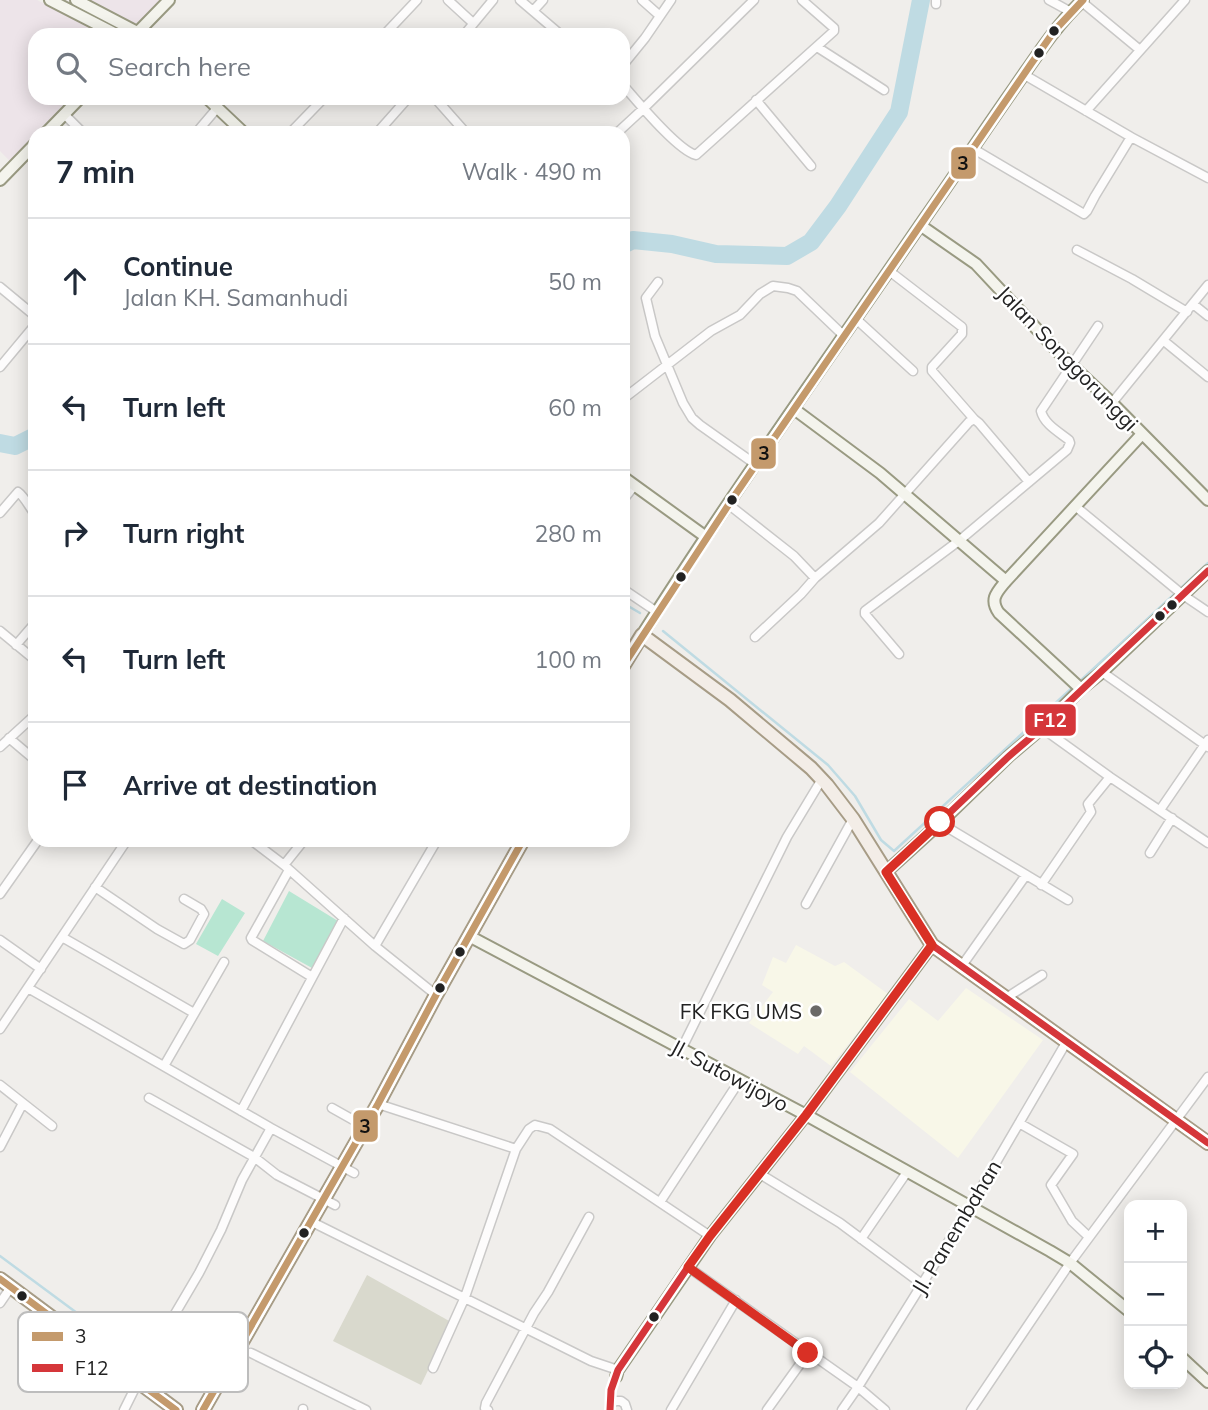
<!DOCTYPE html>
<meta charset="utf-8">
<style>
body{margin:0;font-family:Mulish,sans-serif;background:#f2f2f3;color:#1f2937}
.controls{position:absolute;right:21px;bottom:21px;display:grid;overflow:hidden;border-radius:14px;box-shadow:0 4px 18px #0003}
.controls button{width:63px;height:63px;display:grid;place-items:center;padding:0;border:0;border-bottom:2px solid #e0e1e3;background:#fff;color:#1f2937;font:35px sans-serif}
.stop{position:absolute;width:21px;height:21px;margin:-16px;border:5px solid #d93025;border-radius:50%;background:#fff}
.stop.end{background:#d93025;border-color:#fff;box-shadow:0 2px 7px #0008}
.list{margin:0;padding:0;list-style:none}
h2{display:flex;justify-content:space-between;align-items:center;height:91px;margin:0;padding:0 28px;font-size:30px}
h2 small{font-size:23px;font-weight:400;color:#747a83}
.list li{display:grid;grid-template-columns:46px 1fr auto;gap:21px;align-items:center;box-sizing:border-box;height:126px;padding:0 28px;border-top:2px solid #e0e1e3}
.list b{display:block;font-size:26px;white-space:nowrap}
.list p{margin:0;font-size:23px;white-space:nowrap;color:#747a83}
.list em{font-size:23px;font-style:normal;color:#747a83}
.icon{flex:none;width:38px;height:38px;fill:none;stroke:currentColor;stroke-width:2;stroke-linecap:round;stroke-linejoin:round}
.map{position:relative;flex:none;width:1208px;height:1410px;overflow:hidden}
.search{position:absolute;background:#fff;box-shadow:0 4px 18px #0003;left:28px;top:28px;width:602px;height:77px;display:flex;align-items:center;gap:18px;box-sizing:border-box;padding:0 24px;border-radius:21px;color:#747a83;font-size:26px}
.panel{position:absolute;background:#fff;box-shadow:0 4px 18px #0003;left:28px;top:126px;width:602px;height:721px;border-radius:21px}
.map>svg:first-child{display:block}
.industrial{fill:#ede4e9}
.education{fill:#f8f7e8}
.construction{fill:#d9d9cd}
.pitch{fill:#b7e6d2}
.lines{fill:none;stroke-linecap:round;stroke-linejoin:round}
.stream{stroke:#bfdbe3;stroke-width:2.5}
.river{stroke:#bfdbe3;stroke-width:18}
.street-casing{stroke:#c9c8c7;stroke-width:11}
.secondary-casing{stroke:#999a82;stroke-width:14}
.primary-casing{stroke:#a79c86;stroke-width:16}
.street{stroke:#fdfcfc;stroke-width:8}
.secondary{stroke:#f4f4ed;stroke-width:10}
.primary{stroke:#f3ede7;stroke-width:12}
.bus-1-casing{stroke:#fff;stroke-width:12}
.bus-2-casing{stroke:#fff;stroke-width:12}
.bus-1{stroke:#c49a6c;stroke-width:7}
.bus-2{stroke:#d5363a;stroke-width:7}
.route{stroke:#d93025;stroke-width:9}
.bus-dot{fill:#222;stroke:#fff;stroke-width:2.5}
.poi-dot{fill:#6a6968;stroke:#fff;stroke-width:2.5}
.labels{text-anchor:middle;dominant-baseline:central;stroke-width:5;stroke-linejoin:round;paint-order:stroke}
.street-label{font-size:21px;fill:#222;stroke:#fff}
.poi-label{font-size:21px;fill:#222;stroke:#fff;text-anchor:end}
.key{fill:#fff;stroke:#bdbdbd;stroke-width:2}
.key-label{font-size:19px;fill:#222}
.line-badge{stroke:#fff;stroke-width:2.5}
.badge-label{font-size:19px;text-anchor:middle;font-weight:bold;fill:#fff}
.pale-badge-label{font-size:19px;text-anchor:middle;font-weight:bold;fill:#111}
</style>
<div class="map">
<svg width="1208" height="1410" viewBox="0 0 1208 1410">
<rect width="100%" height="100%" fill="#f0eeeb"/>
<!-- industrial -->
<path class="industrial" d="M 0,0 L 37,0 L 85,25 L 94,30 L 99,35 L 35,35 L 35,98 L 69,98 L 38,133 L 35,133 L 35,136 L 11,162 L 0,151 Z
M 84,0 L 162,0 L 141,23 L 130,24 Z"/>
<!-- education -->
<path class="education" d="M 796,945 L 835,966 L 844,962 L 888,994 L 831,1066 L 804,1046 L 798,1054 L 749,1023 L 773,992 L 762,985 L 773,957 L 786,963 Z
M 966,988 L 1043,1040 L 958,1158 L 850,1072 L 909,999 L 938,1021 Z"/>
<!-- construction -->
<path class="construction" d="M 367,1275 L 451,1322 L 421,1385 L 333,1341 Z"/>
<!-- pitch -->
<path class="pitch" d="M 289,891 L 338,921 L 312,968 L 263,941 Z
M 222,899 L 245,913 L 218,956 L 196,944 Z"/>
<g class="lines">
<!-- stream -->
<path class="stream" d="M 623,603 L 640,613
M 663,631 L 828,765 L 855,796 L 881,840 L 894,851 L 1073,687
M 1078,683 L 1208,563
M 0,1256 L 127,1350"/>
<!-- river -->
<path class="river" d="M 623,245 L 633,240 L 672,244 L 716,254 L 787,256 L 811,242 L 838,206 L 899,112 L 921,0
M 0,443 L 15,446 L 35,436"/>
<defs>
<path id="street" d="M 448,0 L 473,23
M 520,0 L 561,35
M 642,0 L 660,16
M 1049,0 L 1071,12
M 1082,2 L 1140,50
M 936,4 L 936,0
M 533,11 L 543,0
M 384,35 L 417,0
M 464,35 L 493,0
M 817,47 L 884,90
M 623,65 L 645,38 L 671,0
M 1023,74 L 1131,137 L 1208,178
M 623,85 C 637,101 677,150 696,155 L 834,31 L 834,28 L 802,0
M 435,98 L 466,133
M 756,100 L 811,166
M 1086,111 L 1185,0
M 64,114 L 83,133
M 196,133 L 218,107
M 290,133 L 324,98
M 377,133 L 408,98
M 617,133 L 643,109 L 754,0
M 972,148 L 1084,214 L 1087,211 L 1095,196 L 1131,137
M 1077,250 L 1132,279 L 1187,312
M 888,270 L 962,327 L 962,334 L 932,367 L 932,371 L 974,419 L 979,423 L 1029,482
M 658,282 L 646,298 L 655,336 L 683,403 L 692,418 L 700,425 L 755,464
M 0,287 L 35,316
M 1193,304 L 1208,316
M 855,318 L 913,371
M 1164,341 L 1208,377
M 0,367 L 35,325
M 623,399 L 711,331 L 740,315 L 760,294 L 773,286 L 788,288 L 797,291 L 843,335
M 1112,403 L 1208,285
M 623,500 L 634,486
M 728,504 L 794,556 L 815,578
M 1075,506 L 1183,595 L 1208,612
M 0,513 L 18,492 C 24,496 30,508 35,514
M 623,589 L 657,612
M 0,631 L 35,660
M 755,637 L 801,594 L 815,578 L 879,523 L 969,422 L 974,419
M 16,645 L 35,623
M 899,654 L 865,614 L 865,611 L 960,540 L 1067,450 L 1070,443 L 1069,440 C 1059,432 1044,424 1041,411 L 1098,326
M 1102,672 L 1208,747
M 1042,728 L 1110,777 L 1208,843
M 9,738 L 35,760
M 0,747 L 35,715
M 1160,810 L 1208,740
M 940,823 L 1068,900
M 251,840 L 284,865 L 375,946 L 436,995
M 1150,853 L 1172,818
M 284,865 L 304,840
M 289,870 L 251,938 L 252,940 L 312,977
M 1041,885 L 1091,812 L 1088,804 L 1110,777
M 95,887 L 157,929 L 184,944 L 190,940 L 204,914 L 201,909 L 184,899
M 0,894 L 38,840
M 806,904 L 853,819
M 62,937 L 194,1013
M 0,940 L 41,969
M 375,946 L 437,840
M 961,967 L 1026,875
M 28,988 L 271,1128 L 354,1173
M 1006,998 L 1042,975
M 0,1029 L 127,840
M 681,1050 L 787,837 L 822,779
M 164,1066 L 224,962
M 0,1085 L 52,1126
M 149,1098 L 254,1157 L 277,1175 L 335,1205
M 378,1104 L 516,1149
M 332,1108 L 364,1126
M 241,1111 L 344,918
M 1019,1123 L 1073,1154 L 1051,1185 L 1072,1221 L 1089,1237
M 0,1147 L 23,1103
M 760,1174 L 840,1223 L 922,1284
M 660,1202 L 740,1080
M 310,1221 L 591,1361 L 618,1370
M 861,1239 L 907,1172
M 688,1267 L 858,1387 L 885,1410
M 0,1303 L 11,1287
M 251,1353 L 366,1410
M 433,1368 L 465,1297 L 516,1149 L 529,1129 L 535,1125 L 550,1129 L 710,1236
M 136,1380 L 199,1273 L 221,1230 L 242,1180 L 271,1128
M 611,1404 L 615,1401 L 621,1401 L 625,1404 L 627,1410
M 124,1410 L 138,1382
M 303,1410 L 303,1409
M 488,1410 L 485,1408 L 486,1403 L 534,1313 L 548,1292 L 589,1217
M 610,1410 L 611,1390 L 616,1377
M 671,1410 L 736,1300
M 767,1410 L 808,1353
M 842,1410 L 858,1387 L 970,1207 L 1067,1041
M 971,1410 L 1070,1263 L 1208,1077"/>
<path id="secondary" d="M 50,0 L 118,35
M 76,0 L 137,32 L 139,35
M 135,35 L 169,0
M 207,98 L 244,133
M 46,133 L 80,98
M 0,180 L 35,144
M 920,225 L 976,264 L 1061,355 L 1112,403 L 1208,500
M 794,409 L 880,473 L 1006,581
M 623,477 L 706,537
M 642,635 C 732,493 830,357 925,218 C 955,175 984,131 1015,87 C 1036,57 1056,25 1083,0
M 1081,689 L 999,613 C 989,599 997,592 1006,581 L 1142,434
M 886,872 L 940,823 L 1009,756 L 1042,728 L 1081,689 L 1102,672 L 1208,571
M 469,936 L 806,1115 L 1050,1251 L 1070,1263 L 1129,1311
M 1182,1358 L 1208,1382
M 616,1377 L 618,1370 L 710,1236 L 806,1115 L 932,945"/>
<path id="primary" d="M 623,666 L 642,635 L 730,700 L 811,768 L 827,785 L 853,819 L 932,945 L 1208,1143
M 0,1279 L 176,1410
M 203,1410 L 378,1104 L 436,995 L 523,840"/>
</defs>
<!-- street casing -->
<use href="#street" class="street-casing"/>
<!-- secondary casing -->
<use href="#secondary" class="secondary-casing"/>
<!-- primary casing -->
<use href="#primary" class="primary-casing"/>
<!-- street -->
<use href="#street" class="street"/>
<!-- secondary -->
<use href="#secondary" class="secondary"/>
<!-- primary -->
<use href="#primary" class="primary"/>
<defs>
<path id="bus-1" d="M 623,666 L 733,498 L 1031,64 L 1055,30 L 1083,0
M 0,1279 L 176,1410
M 203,1410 L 378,1104 L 436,995 L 523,840"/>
<path id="bus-2" d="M 1208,571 C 1153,623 1098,674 1044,726 C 1032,737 1019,747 1007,758 C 967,796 927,835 886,872 L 932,945 L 1208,1143
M 610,1410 L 611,1390 L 618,1370 L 688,1267 L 710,1236 L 806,1115 L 932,945"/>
</defs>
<!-- bus-1 casing -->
<use href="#bus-1" class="bus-1-casing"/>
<!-- bus-2 casing -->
<use href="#bus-2" class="bus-2-casing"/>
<!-- bus-1 -->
<use href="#bus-1" class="bus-1"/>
<!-- bus-2 -->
<use href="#bus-2" class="bus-2"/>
</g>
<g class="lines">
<!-- route -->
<path class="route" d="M 808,1353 L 688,1267 L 710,1236 L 806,1115 L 932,945 L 886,872 L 940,822"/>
</g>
<!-- markers -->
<g class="bus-dot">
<circle cx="1054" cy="31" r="6"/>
<circle cx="1039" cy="53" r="6"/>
<circle cx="732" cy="500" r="6"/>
<circle cx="681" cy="577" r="6"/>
<circle cx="1172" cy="605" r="6"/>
<circle cx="1160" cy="616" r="6"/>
<circle cx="460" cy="952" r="6"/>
<circle cx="440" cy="988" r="6"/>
<circle cx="304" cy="1233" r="6"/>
<circle cx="22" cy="1296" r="6"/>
<circle cx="654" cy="1317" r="6"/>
</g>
<circle class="poi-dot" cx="816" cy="1011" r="7"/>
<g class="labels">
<!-- street labels -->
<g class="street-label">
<text transform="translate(1068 358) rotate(46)">Jalan Songgorunggi</text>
<text transform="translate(730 1075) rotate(28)">Jl. Sutowijoyo</text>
<text transform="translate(956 1227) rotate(-59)">Jl. Panembahan</text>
</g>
<!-- poi labels -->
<g class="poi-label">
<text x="802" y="1011">FK FKG UMS</text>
</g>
</g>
<!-- legend -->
<rect x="18" y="1312" width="230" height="80" rx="10" class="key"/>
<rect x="32" y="1332" width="31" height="9" fill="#c49a6c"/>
<rect x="32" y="1364" width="31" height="8" fill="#d5363a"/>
<g class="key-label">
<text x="75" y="1343">3</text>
<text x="75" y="1375">F12</text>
</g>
<g class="line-badge">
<rect x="950" y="146" width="27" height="34" rx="7" fill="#c49a6c"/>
<rect x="750" y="437" width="27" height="33" rx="7" fill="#c49a6c"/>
<rect x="1024" y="703" width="53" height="34" rx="7" fill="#d5363a"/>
<rect x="352" y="1109" width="27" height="34" rx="7" fill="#c49a6c"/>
</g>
<g class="badge-label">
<text x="1050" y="727">F12</text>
</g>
<g class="pale-badge-label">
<text x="963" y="170">3</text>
<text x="764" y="460">3</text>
<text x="365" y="1133">3</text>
</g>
</svg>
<div class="controls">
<button>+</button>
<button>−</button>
<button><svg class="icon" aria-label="locate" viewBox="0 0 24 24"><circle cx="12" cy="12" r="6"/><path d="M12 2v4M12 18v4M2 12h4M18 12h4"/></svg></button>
</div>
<div class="stop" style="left:940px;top:822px"></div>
<div class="stop end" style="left:808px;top:1353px"></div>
<div class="search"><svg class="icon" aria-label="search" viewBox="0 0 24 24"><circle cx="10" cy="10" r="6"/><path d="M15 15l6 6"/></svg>Search here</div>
<section class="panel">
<h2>7 min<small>Walk · 490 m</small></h2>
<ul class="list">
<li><svg class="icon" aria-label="ahead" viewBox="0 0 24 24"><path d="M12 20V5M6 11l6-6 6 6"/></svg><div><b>Continue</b><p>Jalan KH. Samanhudi</p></div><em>50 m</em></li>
<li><svg class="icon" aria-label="left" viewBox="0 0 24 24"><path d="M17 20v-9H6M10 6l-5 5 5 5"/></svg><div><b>Turn left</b></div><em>60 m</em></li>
<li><svg class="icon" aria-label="right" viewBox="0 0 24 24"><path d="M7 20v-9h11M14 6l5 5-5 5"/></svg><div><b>Turn right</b></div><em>280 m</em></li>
<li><svg class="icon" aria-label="left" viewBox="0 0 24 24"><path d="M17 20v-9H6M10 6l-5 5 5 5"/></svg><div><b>Turn left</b></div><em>100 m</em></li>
<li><svg class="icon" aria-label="arrive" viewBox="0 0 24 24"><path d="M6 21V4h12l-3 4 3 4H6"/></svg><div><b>Arrive at destination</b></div></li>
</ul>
</section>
</div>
